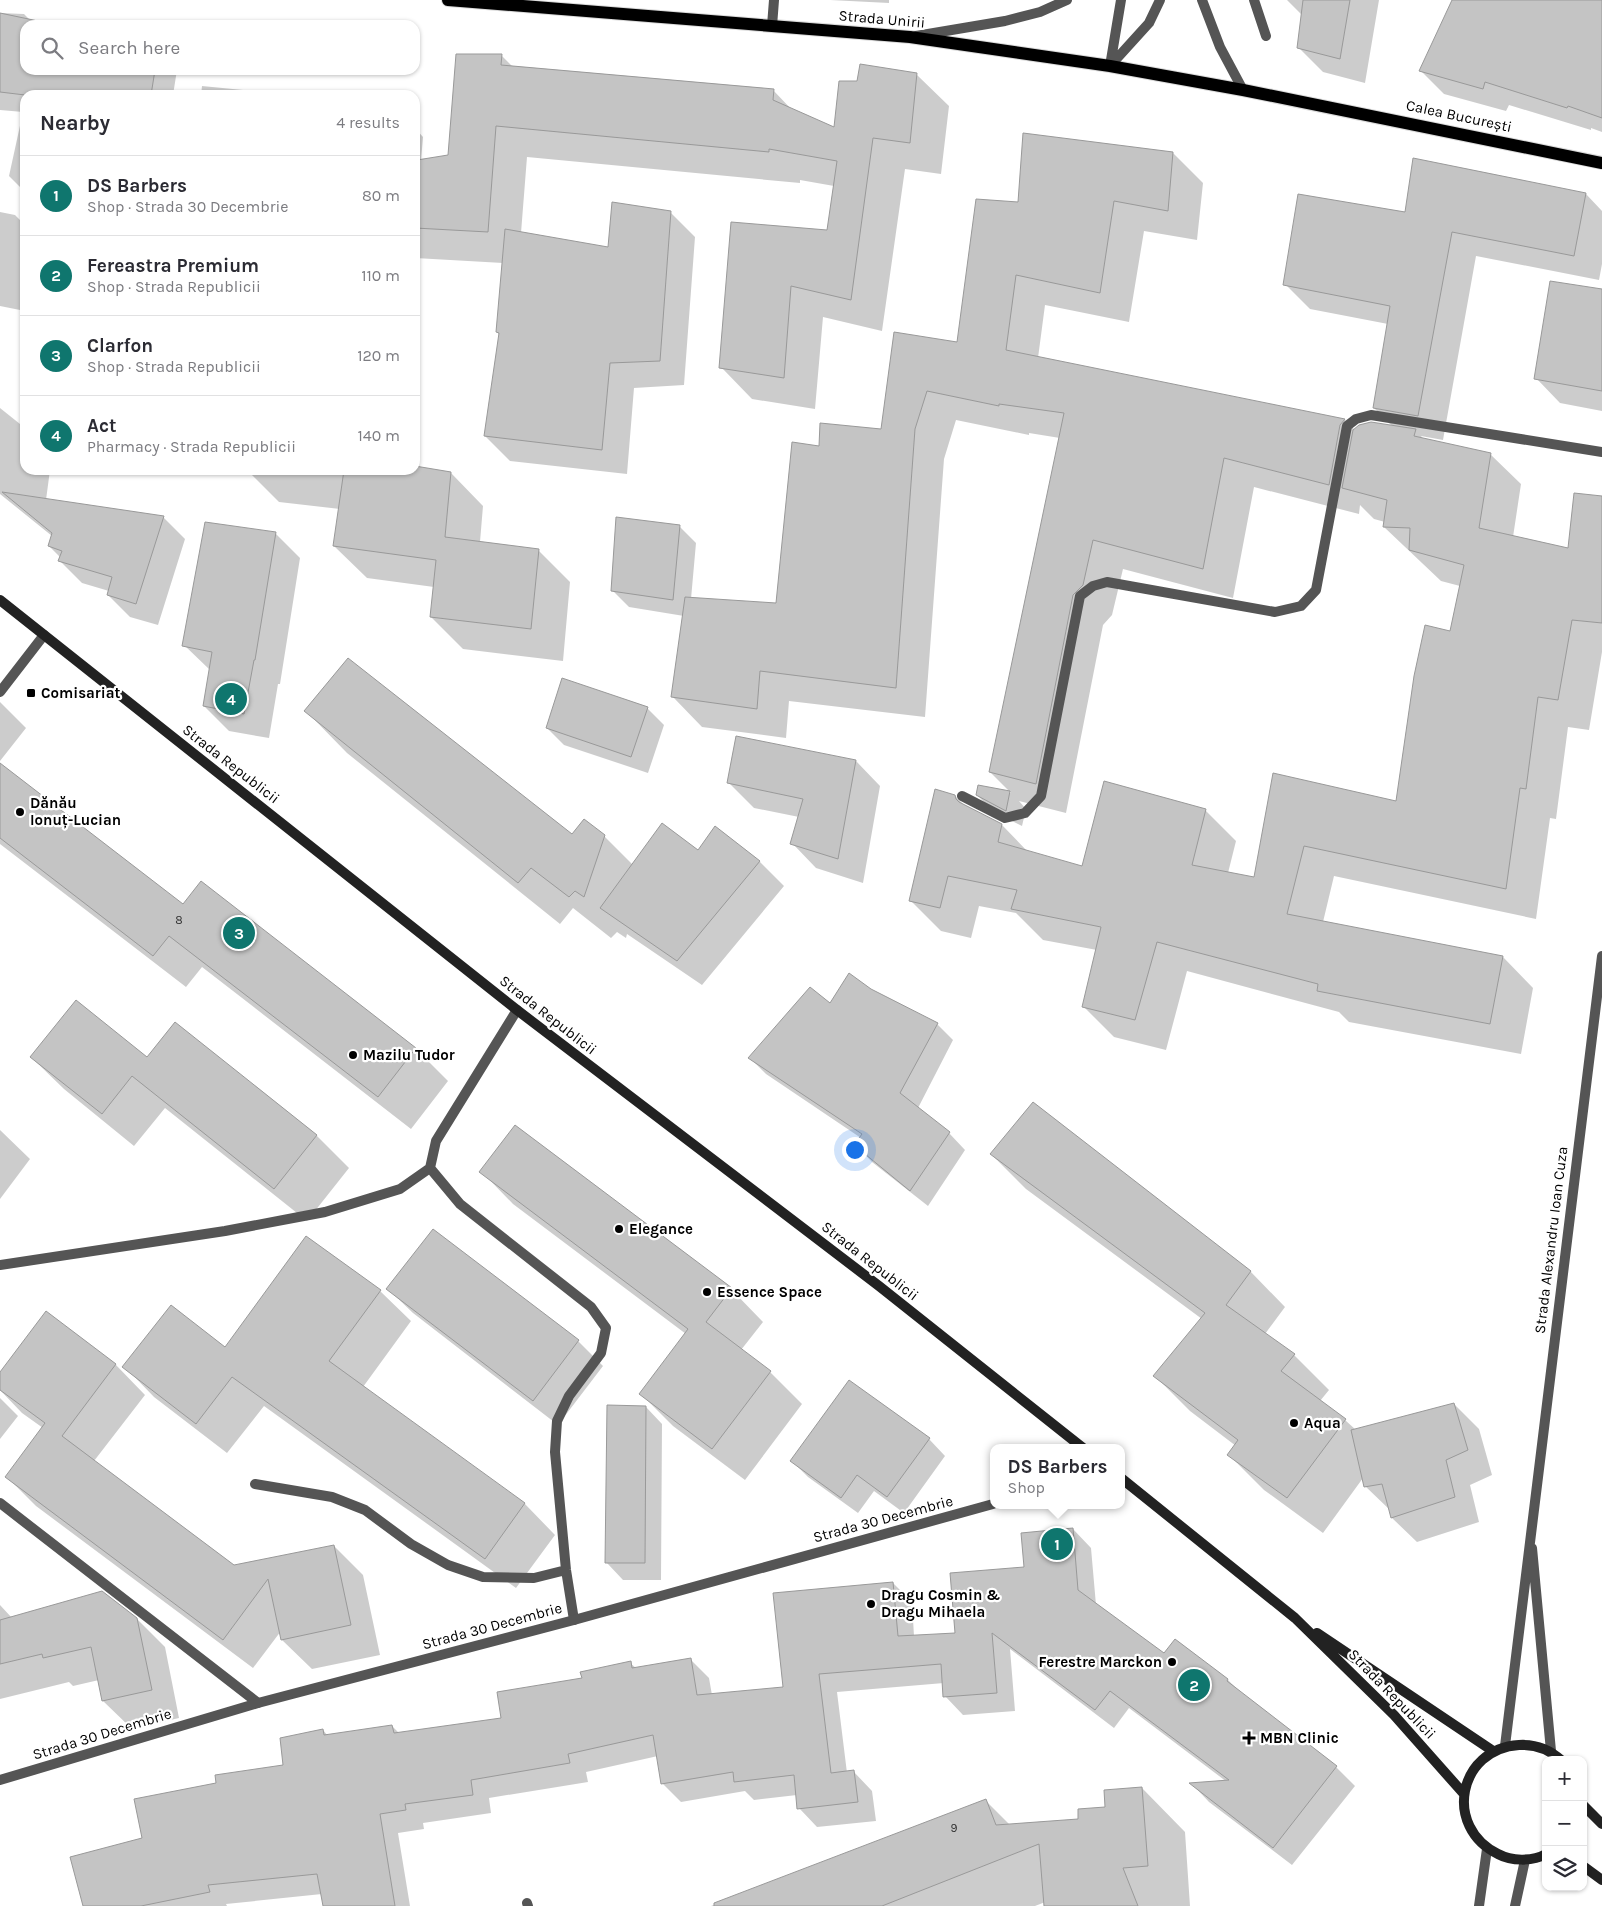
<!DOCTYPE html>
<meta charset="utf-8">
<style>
body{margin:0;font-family:Karla,sans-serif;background:#f7f7f7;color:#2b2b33}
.controls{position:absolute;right:15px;bottom:15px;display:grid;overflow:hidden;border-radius:10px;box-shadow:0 1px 4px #0004}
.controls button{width:45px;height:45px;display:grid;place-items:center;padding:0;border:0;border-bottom:1px solid #e1e1e2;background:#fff;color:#2b2b33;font:25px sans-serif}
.you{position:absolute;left:854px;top:1149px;width:18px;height:18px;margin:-12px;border:4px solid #fff;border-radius:50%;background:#1a73e8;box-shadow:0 0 0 8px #1a73e833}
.badge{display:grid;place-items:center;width:32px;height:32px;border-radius:50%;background:#0f766e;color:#fff;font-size:16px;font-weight:700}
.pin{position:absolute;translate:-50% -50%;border:2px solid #fff;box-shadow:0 1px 5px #0006}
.popup{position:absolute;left:990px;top:1444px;width:135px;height:65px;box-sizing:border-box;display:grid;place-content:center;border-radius:10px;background:#fff;filter:drop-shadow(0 1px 4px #0005);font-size:16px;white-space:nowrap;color:#7c7c81}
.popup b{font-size:19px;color:#2b2b33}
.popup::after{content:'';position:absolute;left:50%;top:100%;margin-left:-10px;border:10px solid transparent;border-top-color:#fff}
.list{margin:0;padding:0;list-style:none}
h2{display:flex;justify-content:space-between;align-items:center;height:65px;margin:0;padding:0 20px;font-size:21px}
h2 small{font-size:16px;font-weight:400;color:#7c7c81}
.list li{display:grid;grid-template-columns:32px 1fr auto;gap:15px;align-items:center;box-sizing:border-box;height:80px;padding:0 20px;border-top:1px solid #e1e1e2}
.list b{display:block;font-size:19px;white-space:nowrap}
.list p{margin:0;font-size:16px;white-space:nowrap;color:#7c7c81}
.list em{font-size:16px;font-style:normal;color:#7c7c81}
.icon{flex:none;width:28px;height:28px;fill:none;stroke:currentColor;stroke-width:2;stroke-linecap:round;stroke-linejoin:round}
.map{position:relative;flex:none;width:1602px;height:1906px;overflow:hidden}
.search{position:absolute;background:#fff;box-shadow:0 1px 4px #0004;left:20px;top:20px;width:400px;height:55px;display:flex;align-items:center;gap:12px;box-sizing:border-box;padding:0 18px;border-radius:15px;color:#7c7c81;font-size:19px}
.panel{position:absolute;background:#fff;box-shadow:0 1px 4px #0004;left:20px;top:90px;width:400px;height:385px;border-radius:15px}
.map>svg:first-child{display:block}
.shadow{fill:#0003}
.building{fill:#c4c4c4;stroke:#999}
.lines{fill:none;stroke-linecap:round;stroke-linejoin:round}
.primary-casing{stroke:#dbdbdb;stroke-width:14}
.service{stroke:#555;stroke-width:10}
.minor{stroke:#555;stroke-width:10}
.secondary{stroke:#222;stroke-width:10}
.primary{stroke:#000;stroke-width:12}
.poi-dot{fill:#000;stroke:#fff;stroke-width:2}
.labels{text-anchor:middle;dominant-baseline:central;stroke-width:4.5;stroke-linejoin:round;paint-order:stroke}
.number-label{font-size:12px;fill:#313131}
.street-label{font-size:15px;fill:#000;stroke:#fff}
.poi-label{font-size:15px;font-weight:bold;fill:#000;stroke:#fff;text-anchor:start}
</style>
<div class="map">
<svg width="1602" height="1906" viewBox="0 0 1602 1906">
<rect width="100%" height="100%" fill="#fff"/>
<!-- shadow -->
<path class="shadow" d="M 830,0 L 889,0 L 889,3 Z
M 1287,0 L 1379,0 L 1365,83 L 1323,72 L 1298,47 L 1302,15 Z
M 1454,0 L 1602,1 L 1602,132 L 1591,128 L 1591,130 L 1509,105 L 1506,111 L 1444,94 L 1421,71 Z
M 0,13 L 24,14 L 31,21 L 51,25 L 25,25 L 25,70 L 177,70 L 173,95 L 25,95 L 25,192 L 9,176 L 23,112 L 0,110 Z
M 501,55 L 513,67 L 773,90 L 793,111 L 835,129 L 858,83 L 861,66 L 917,75 L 949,106 L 941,174 L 905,169 L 882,331 L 823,317 L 815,409 L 752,399 L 721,367 L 828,232 L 834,186 L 800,180 L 800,183 L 527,157 L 521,233 L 609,248 L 670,212 L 695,237 L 684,385 L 634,388 L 627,474 L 510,461 L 485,436 L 500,335 L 497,332 L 503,263 L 415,258 L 415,128 L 423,137 L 421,161 L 449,156 Z
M 202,86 L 294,95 L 201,95 Z
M 1173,153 L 1203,183 L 1197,240 L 1144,231 L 1129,322 L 1045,305 L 1038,358 L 1345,420 L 1355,430 L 1393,427 L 1374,408 L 1388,324 L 1310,309 L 1285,284 L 1406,213 L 1586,194 L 1602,211 L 1602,264 L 1599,280 L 1476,256 L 1443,440 L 1421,436 L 1424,440 L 1490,454 L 1521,484 L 1513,537 L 1569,549 L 1602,497 L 1602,652 L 1589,730 L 1568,727 L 1556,819 L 1550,818 L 1536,919 L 1334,876 L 1323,922 L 1503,957 L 1533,988 L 1521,1054 L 1349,1022 L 1339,1012 L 1187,971 L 1166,1050 L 1114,1037 L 1083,1006 L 1097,950 L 1043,940 L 1016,913 L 979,906 L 971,938 L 941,931 L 910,900 L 955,796 L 966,807 L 1002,825 L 1028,852 L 1082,867 L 1205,810 L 1236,841 L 1228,873 L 1255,879 L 1274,775 L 1397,803 L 1451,633 L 1460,586 L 1441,581 L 1384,527 L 1385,522 L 1374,519 L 1360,505 L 1359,514 L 1254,487 L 1233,598 L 1123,569 L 1112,615 L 1103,625 L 1066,813 L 1019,801 L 1026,809 L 1022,826 L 994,812 L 977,795 L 979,787 L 1011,793 L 990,772 L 1060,438 L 1029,433 L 1029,435 L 956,420 L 944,459 L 925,717 L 789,701 L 786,738 L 702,727 L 673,697 L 684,616 L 629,607 L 613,591 L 679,526 L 696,543 L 691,599 L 777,605 L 820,447 L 882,430 L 958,344 L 1019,203 Z
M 0,212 L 15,215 L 25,225 L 25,311 L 0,306 Z
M 1602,290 L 1602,411 L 1560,403 L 1536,378 Z
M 0,408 L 25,428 L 25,470 L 50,470 L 46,500 L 163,517 L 185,539 L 158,625 L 130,617 L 108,595 L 109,591 L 82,583 L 60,561 L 61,558 L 49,546 L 52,536 L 0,494 Z
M 415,468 L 451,473 L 483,506 L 480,542 L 538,550 L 570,582 L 563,661 L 463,649 L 431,617 L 434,587 L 367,578 L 334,546 L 340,509 L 279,502 L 247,470 L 415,470 Z
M 275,533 L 300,558 L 280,684 L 278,684 L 269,738 L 229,731 L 204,706 L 210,670 L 184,645 Z
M 0,702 L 26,728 L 0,761 Z
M 647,708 L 664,725 L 648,773 L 564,745 L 547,728 Z
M 306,711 L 572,836 L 604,836 L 633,865 L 698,852 L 715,828 L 760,862 L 784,886 L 702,985 L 627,934 L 626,938 L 617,932 L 611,938 L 573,908 L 560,924 L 347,753 Z
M 856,761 L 880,786 L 863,883 L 816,868 L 792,843 L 799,817 L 754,808 L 729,783 Z
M 0,765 L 183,906 L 201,883 L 416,1049 L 448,1081 L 411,1129 L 202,967 L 186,987 L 0,844 Z
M 870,990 L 937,1024 L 953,1040 L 918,1108 L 949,1133 L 965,1150 L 928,1206 L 872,1162 L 856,1145 L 861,1138 L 766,1074 L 750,1058 L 830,1005 Z
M 175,1024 L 317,1136 L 349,1168 L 307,1221 L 165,1108 L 134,1146 L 64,1089 L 31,1057 L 147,1058 Z
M 0,1130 L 30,1159 L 0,1199 Z
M 991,1154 L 1250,1271 L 1285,1307 L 1265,1334 L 1294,1355 L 1329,1390 L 1320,1401 L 1345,1420 L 1356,1430 L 1454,1404 L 1479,1429 L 1492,1475 L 1470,1485 L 1479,1522 L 1417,1542 L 1392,1518 L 1391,1511 L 1365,1486 L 1363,1478 L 1323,1533 L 1264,1490 L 1229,1455 L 1236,1446 L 1190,1411 L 1155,1376 L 1202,1319 L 1026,1189 Z
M 481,1171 L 731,1289 L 763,1322 L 741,1350 L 770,1372 L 802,1404 L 745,1480 L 673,1426 L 641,1394 L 686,1334 L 513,1204 Z
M 388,1289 L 578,1341 L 603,1366 L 558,1425 L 413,1313 Z
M 380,1291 L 411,1321 L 363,1387 L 525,1504 L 555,1535 L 516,1588 L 264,1406 L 227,1453 L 154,1397 L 124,1366 L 226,1349 Z
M 46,1313 L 116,1365 L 145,1395 L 94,1461 L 234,1566 L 334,1546 L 363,1575 L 380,1655 L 312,1669 L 282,1640 L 281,1631 L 253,1668 L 36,1506 L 7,1477 L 43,1428 L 22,1413 L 0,1390 L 0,1374 Z
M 0,1398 L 18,1416 L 0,1439 Z
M 646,1407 L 662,1424 L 661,1580 L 623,1580 L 607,1563 Z
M 929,1439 L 945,1456 L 904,1513 L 874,1491 L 858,1513 L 808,1477 L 792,1461 Z
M 1073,1529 L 1091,1548 L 1096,1605 L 1164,1655 L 1175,1641 L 1228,1680 L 1243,1695 L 1336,1767 L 1355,1786 L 1292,1865 L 1209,1802 L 1192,1784 L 1227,1782 L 1129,1708 L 1114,1728 L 1010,1649 L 1015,1711 L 963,1715 L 945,1696 L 944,1683 L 837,1692 L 847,1773 L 854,1772 L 872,1791 L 876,1821 L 817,1827 L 799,1808 L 797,1795 L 754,1800 L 745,1791 L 681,1802 L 662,1783 L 658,1756 L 586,1772 L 588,1782 L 489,1798 L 491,1813 L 423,1823 L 424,1829 L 398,1833 L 410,1906 L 324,1906 L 322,1894 L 226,1904 L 227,1906 L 84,1906 L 144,1839 L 218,1784 L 284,1766 L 323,1730 L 328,1736 L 392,1726 L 399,1733 L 503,1719 L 583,1678 L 630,1663 L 636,1668 L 691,1660 L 709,1678 L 712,1695 L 785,1688 L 893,1583 L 912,1602 L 914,1636 L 956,1634 L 1025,1569 Z
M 0,1605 L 12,1618 L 136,1618 L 165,1647 L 179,1718 L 132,1729 L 103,1701 L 99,1680 L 73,1686 L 69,1682 L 0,1699 Z
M 1142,1788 L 1185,1832 L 1190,1906 L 1065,1906 L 1061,1896 L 1035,1906 L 711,1906 L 986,1801 L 1010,1825 L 1080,1820 L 1106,1808 Z"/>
<!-- building -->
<path class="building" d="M 1303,0 L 1350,0 L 1340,59 L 1297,48 Z
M 1452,0 L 1602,0 L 1602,118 L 1568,106 L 1567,108 L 1485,82 L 1483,89 L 1419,71 Z
M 0,13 L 57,25 L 25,25 L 25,70 L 155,70 L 151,95 L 25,95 L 0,92 Z
M 456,54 L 502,54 L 501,65 L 774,89 L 773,100 L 834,127 L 839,81 L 857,81 L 860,64 L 917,73 L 910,143 L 873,138 L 851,300 L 791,286 L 784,378 L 719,368 L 731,222 L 827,230 L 837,161 L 769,149 L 769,152 L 496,126 L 488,232 L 415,228 L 415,183 L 417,160 L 448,155 Z
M 1023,133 L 1173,152 L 1168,211 L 1114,201 L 1100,293 L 1016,275 L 1006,350 L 1345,419 L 1340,425 L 1329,485 L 1224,458 L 1203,569 L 1093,540 L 1083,585 L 1073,595 L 1036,784 L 989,772 L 1064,413 L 999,404 L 999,406 L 927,391 L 915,429 L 896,688 L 760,671 L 757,709 L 671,697 L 685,597 L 776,603 L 792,442 L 819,446 L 820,423 L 881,429 L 894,332 L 957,342 L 976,199 L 1018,202 Z
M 1413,158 L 1586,193 L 1574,256 L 1452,232 L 1418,416 L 1373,408 L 1390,306 L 1283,285 L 1298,194 L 1405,212 Z
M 612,202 L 671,211 L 660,361 L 610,363 L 602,450 L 484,436 L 499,333 L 496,332 L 505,229 L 608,247 Z
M 1550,281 L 1602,289 L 1602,391 L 1534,379 Z
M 1371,422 L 1416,429 L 1414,436 L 1491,453 L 1479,528 L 1568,548 L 1574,493 L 1602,496 L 1602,623 L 1572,620 L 1558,700 L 1538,697 L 1526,789 L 1520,788 L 1506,889 L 1304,846 L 1287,914 L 1503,956 L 1490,1024 L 1317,991 L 1318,984 L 1157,942 L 1135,1020 L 1082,1007 L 1101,927 L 1011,909 L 1017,890 L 948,876 L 940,908 L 909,901 L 935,789 L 955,795 L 956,799 L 959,802 L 1002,824 L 998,842 L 1082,866 L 1104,781 L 1206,809 L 1192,865 L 1254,877 L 1273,773 L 1396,801 L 1414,676 L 1425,625 L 1450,631 L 1464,565 L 1409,550 L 1410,528 L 1383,527 L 1387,500 L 1342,488 L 1353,430 L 1359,425 Z
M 415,466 L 451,472 L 445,537 L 539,549 L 531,629 L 430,617 L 436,560 L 333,546 L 344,470 L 415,470 Z
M 2,492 L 164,516 L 136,604 L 107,595 L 112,577 L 58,561 L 62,551 L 48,546 L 52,533 Z
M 616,517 L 680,525 L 673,600 L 611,591 Z
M 205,522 L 276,532 L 255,660 L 254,660 L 244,714 L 203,706 L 212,652 L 182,646 Z
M 348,658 L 572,834 L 584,819 L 605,835 L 584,897 L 575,891 L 569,897 L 531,868 L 518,883 L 304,711 Z
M 562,678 L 648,707 L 631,757 L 546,728 Z
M 736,736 L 856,760 L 838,859 L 790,844 L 803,799 L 727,783 Z
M 0,763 L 183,904 L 201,881 L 416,1048 L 378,1097 L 169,936 L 153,956 L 0,838 Z
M 978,785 L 1010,791 L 1006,811 L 976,795 Z
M 662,823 L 698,850 L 715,826 L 760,861 L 677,961 L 600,908 Z
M 849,973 L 871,989 L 938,1023 L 900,1093 L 950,1132 L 910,1191 L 854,1145 L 862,1134 L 748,1058 L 810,987 L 830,1003 Z
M 76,1000 L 147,1057 L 175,1022 L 317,1135 L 274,1189 L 132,1076 L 102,1114 L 30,1057 Z
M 1033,1102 L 1251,1271 L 1226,1305 L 1295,1354 L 1281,1371 L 1346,1419 L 1287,1498 L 1227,1455 L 1238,1440 L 1153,1376 L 1205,1313 L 990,1154 Z
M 515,1125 L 732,1288 L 706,1322 L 771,1371 L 712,1449 L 639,1394 L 688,1329 L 479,1172 Z
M 433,1229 L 579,1340 L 533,1401 L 386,1289 Z
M 306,1236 L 381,1290 L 329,1361 L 525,1503 L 485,1559 L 232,1377 L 196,1424 L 122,1367 L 171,1305 L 225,1347 Z
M 46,1311 L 116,1364 L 62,1436 L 234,1565 L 334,1545 L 351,1625 L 281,1640 L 268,1579 L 223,1640 L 5,1477 L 45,1423 L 0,1390 L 0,1372 Z
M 849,1380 L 930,1438 L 887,1497 L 857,1475 L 841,1498 L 790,1461 Z
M 1454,1403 L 1468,1450 L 1446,1460 L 1455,1497 L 1391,1518 L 1382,1484 L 1364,1487 L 1351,1430 Z
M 607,1405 L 646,1406 L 645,1563 L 605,1563 Z
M 1073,1528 L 1078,1590 L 1164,1653 L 1175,1639 L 1228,1679 L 1227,1681 L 1337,1766 L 1273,1848 L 1189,1783 L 1229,1780 L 1110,1691 L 1095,1710 L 992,1633 L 997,1693 L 943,1697 L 941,1664 L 819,1674 L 831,1773 L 854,1770 L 858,1802 L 797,1809 L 794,1775 L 734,1782 L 733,1772 L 661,1784 L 653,1735 L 568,1754 L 570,1763 L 471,1780 L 473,1795 L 405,1804 L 406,1810 L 380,1814 L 395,1906 L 323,1906 L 317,1874 L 208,1885 L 210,1892 L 141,1906 L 83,1906 L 70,1857 L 142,1838 L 134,1799 L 216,1783 L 215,1775 L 283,1765 L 280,1738 L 323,1729 L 324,1735 L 392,1725 L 394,1733 L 501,1718 L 497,1692 L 582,1678 L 580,1672 L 631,1661 L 632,1668 L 691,1658 L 697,1695 L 783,1687 L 773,1593 L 893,1582 L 898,1636 L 955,1633 L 950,1573 L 1024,1567 L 1021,1533 Z
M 102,1591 L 137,1618 L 152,1690 L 102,1701 L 91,1647 L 43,1658 L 42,1654 L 0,1664 L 0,1620 Z
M 1142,1787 L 1148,1866 L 1123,1868 L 1138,1906 L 1044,1906 L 1039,1844 L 882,1906 L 714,1906 L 714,1903 L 986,1799 L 996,1825 L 1078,1819 L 1078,1809 L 1105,1807 L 1104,1790 Z"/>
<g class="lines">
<defs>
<path id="primary" d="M 448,0 L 910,37 L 1110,66 L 1243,90 L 1602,163"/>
</defs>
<!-- primary casing -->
<use href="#primary" class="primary-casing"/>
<!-- service -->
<path class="service" d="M 1254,0 L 1266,36
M 772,26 L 774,0
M 0,692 L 44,635
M 962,796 L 1005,818 L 1025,813 L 1041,796 L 1080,596 L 1093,586 L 1107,582 L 1275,612 L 1301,606 L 1316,590 L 1347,426 L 1356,419 L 1371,415 L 1602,452
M 517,1010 L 436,1141 L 430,1168 L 460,1204 L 591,1307 L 606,1328 L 601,1353 L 569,1396 L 557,1421 L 555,1452 L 566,1570 L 574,1620
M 0,1265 L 225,1231 L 325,1212 L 400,1189 L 430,1168
M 255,1484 L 332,1497 L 365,1510 L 411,1544 L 448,1565 L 483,1577 L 534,1578 L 566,1570
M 0,1503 L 258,1703
M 527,1903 L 528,1906"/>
<!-- minor -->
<path class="minor" d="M 1202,0 L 1220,47 L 1243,90
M 916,36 L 1005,21 L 1040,12 L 1067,0
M 1110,66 L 1149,23 L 1160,0
M 1110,66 L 1121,0
M 1532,1548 L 1551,1751
M 1505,1746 L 1602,956
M 0,1780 L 258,1703 L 574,1620 L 993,1504
M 1479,1906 L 1487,1849
M 1515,1906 L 1525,1860"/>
<!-- secondary -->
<path class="secondary" d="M 0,600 L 517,1010 L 879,1286 L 1083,1448
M 1121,1478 L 1295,1618 L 1394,1715 L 1464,1794
M 1317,1633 L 1493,1751
M 1583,1805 L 1602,1824
M 1546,1854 C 1532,1862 1511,1861 1498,1854 C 1443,1827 1458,1749 1519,1745 C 1535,1744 1549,1749 1561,1760
M 1583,1866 L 1602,1880"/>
<!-- primary -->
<use href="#primary" class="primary"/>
</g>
<!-- markers -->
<g class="poi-dot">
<rect x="26" y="688" width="10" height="10" rx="2.5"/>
<circle cx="20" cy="812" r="5"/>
<circle cx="353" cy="1055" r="5"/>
<circle cx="619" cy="1229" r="5"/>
<circle cx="707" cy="1292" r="5"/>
<circle cx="1294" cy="1423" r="5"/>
<circle cx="871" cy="1604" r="5"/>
<circle cx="1172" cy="1662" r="5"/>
<path d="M1246.5 1730.5h5v5h5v5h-5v5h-5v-5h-5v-5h5z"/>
</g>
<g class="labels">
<!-- number labels -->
<g class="number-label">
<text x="179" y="920">8</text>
<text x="954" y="1828">9</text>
</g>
<!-- street labels -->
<g class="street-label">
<text transform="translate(882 19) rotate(5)">Strada Unirii</text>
<text transform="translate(1459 116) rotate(12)">Calea București</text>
<text transform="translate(231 764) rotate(38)">Strada Republicii</text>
<text transform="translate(548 1015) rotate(38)">Strada Republicii</text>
<text transform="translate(1551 1240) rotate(-83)">Strada Alexandru Ioan Cuza</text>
<text transform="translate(870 1261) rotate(38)">Strada Republicii</text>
<text transform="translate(883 1519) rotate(-15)">Strada 30 Decembrie</text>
<text transform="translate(492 1626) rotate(-15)">Strada 30 Decembrie</text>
<text transform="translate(1392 1694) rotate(46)">Strada Republicii</text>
<text transform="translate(102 1734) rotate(-17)">Strada 30 Decembrie</text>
</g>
<!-- poi labels -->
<g class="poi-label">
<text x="41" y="693">Comisariat</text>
<text x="30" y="803">Dănău<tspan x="30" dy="17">Ionuț-Lucian</tspan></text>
<text x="363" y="1055">Mazilu Tudor</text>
<text x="629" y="1229">Elegance</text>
<text x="717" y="1292">Essence Space</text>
<text x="1304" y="1423">Aqua</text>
<text x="881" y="1595">Dragu Cosmin &amp;<tspan x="881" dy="17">Dragu Mihaela</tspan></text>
<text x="1162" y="1662" text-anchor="end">Ferestre Marckon</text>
<text x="1260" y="1738">MBN Clinic</text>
</g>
</g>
</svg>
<div class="controls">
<button>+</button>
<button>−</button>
<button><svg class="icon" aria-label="layers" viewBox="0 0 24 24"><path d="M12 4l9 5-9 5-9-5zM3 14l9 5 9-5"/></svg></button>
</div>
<div class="you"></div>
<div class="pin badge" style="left:1057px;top:1544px">1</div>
<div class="popup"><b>DS Barbers</b>Shop</div>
<div class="pin badge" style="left:1194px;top:1685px">2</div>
<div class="pin badge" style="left:239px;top:933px">3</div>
<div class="pin badge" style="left:231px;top:699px">4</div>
<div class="search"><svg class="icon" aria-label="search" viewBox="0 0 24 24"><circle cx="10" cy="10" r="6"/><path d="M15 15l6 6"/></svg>Search here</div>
<section class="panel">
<h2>Nearby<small>4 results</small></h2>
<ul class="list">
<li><span class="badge">1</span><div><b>DS Barbers</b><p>Shop · Strada 30 Decembrie</p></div><em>80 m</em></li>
<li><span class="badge">2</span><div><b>Fereastra Premium</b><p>Shop · Strada Republicii</p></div><em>110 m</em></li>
<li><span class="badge">3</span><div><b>Clarfon</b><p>Shop · Strada Republicii</p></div><em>120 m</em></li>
<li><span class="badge">4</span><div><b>Act</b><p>Pharmacy · Strada Republicii</p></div><em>140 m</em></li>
</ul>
</section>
</div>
